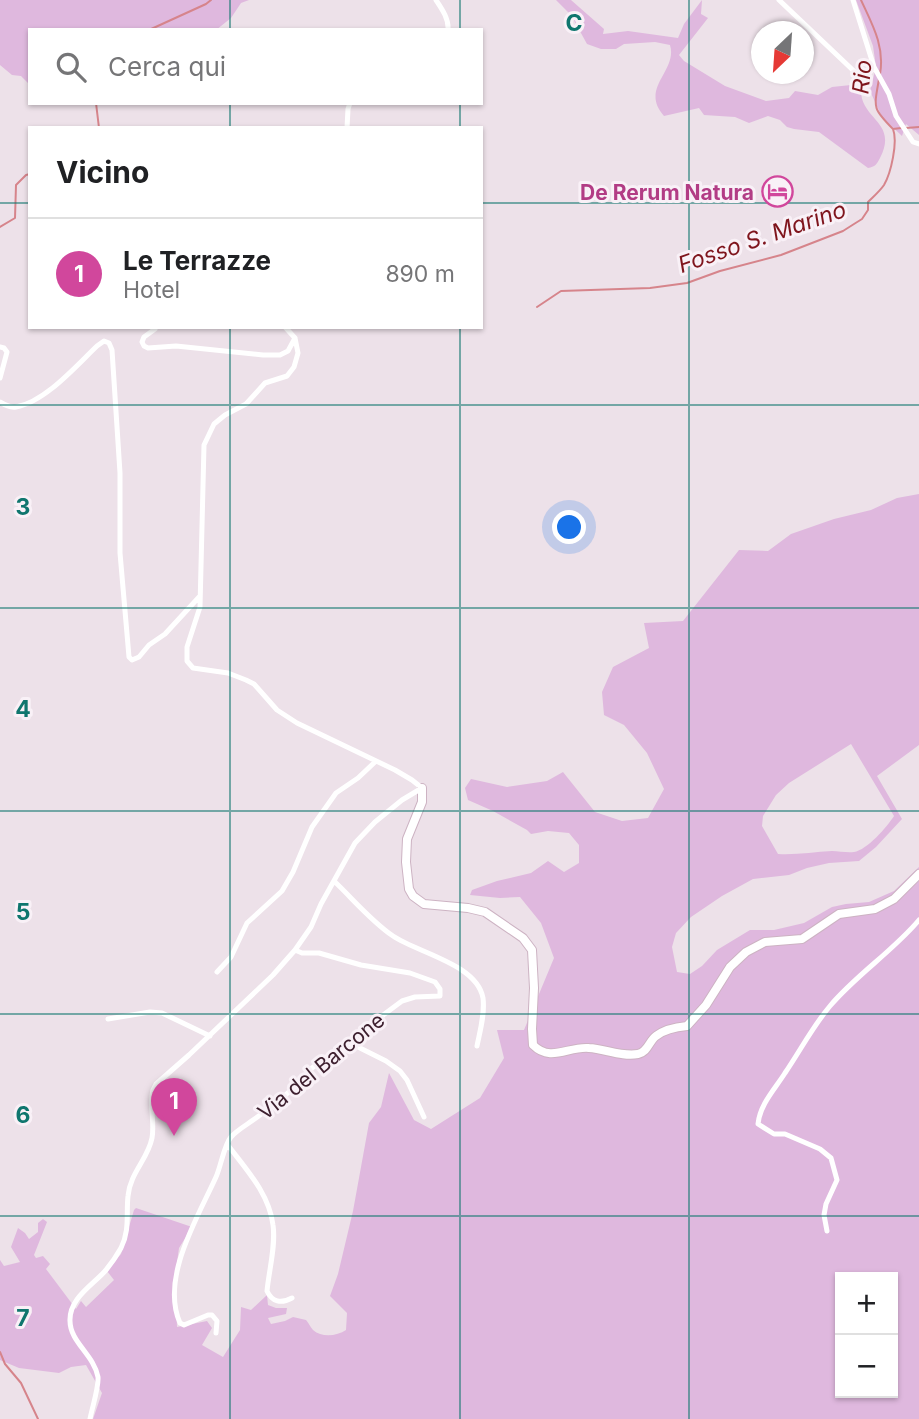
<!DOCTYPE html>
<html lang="it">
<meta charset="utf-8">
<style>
body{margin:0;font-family:Inter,sans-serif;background:#f2f2f2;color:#202124}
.controls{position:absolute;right:21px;bottom:21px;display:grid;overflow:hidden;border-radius:0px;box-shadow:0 2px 5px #0004}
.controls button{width:63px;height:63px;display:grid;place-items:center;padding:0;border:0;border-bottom:2px solid #e0e0e0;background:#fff;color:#202124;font:35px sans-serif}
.compass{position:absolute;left:751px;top:21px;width:63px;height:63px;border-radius:50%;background:#fff;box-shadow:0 2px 5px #0004;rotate:205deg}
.you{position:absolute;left:570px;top:528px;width:24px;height:24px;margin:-18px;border:5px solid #fff;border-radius:50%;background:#1a73e8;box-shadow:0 0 0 10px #1a73e833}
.badge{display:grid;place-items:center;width:46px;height:46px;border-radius:50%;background:#358385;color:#fff;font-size:23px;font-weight:700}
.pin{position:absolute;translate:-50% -58px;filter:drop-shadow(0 2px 4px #0008)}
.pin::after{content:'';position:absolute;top:37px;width:24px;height:21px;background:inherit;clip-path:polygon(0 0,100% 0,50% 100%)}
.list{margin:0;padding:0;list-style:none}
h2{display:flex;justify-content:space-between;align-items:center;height:91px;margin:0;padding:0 28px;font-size:30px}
h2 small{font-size:23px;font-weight:400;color:#757577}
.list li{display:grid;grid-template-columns:46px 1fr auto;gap:21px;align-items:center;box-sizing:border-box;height:112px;padding:0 28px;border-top:2px solid #e0e0e0}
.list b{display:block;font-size:26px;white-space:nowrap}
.list p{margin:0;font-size:23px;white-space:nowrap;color:#757577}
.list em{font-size:23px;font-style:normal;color:#757577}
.icon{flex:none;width:38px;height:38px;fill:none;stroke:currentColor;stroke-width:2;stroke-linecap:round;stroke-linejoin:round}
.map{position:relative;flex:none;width:919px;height:1419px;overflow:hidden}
.search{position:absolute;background:#fff;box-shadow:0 2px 5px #0004;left:28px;top:28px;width:455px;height:77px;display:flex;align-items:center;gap:18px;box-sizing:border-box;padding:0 24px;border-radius:0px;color:#757577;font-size:26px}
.panel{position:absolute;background:#fff;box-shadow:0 2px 5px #0004;left:28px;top:126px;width:455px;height:203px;border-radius:0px}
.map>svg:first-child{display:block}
.green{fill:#dfb8de;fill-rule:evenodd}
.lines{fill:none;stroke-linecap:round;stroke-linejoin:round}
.stream{stroke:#d6848b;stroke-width:2}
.secondary-casing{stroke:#cdb3c3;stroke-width:10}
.street{stroke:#fff;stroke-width:5}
.secondary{stroke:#fff;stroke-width:8}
.grid{fill:none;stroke:#0f766e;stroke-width:2;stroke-opacity:0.55}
.labels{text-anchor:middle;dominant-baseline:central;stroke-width:6;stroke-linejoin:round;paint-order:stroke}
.hotel-label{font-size:21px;font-weight:bold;fill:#b23c85;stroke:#f9f1f7;text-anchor:end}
.street-label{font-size:21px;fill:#3e202f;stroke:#f9f1f7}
.water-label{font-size:23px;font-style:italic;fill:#7f151d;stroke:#f9f1f7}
.grid-label{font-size:23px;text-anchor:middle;font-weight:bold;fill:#0f766e;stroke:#f9f1f7;stroke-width:6;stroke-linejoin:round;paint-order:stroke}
</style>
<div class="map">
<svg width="919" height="1419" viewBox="0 0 919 1419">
<rect width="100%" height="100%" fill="#ede1e9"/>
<!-- green -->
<path class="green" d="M 0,0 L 249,0 L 241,3 L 231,18 L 216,30 L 30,30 L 30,85 L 21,76 L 12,75 L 0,65 Z
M 556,0 L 571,0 L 604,29 L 603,34 L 628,31 L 678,38 L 684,24 L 702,0 L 701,14 L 708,18 L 679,55 L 684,61 L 725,86 L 766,101 L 789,98 L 795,91 L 818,95 L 832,87 L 851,85 L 861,88 C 859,120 899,121 880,158 C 877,164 875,167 868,168 L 819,132 L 794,129 L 787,127 L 780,120 L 768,116 L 749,123 L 735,117 L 704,115 L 699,108 L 664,116 C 639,88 678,71 670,45 L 655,42 L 624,44 L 616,49 L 601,49 L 587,44 L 571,15 Z
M 856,0 L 919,0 L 919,135 L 906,124 L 902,136 L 882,117 L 870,91 L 876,67 L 873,46 Z
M 919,494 L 919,745 L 877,776 L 902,819 L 876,847 L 859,861 L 829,863 L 807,868 L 789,875 L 753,879 L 722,896 L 691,917 L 676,933 L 672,947 L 677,972 L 690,974 L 702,966 L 717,950 L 750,930 L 774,930 L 804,923 L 832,907 L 846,904 L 869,902 L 894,891 L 919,867 L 919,1419 L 93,1419 L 102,1393 L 86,1365 L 71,1367 L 59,1373 L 19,1368 L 0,1360 L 0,1260 L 4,1266 L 20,1262 L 11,1247 L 18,1228 L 25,1233 L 29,1239 L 38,1232 L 38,1223 L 43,1219 L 47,1222 L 34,1255 L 36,1258 L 43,1256 L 50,1264 L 46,1269 L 76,1309 L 81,1301 L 86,1307 L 114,1280 L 107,1271 L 121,1254 L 134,1210 L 136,1208 L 192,1227 L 179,1248 L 175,1277 L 177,1327 L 207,1321 L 212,1328 L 202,1345 L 223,1357 L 240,1330 L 241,1307 L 251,1310 L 267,1295 L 268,1305 L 276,1308 L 287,1308 L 286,1314 L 268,1318 L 271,1324 L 285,1321 L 293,1317 L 306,1320 C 309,1323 310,1327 313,1330 C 322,1338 337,1336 346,1330 L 347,1313 L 330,1296 L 338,1274 L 353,1211 L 369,1123 L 381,1107 L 389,1073 L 414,1120 L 431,1129 L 480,1098 L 504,1058 L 497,1030 L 524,1030 L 554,958 L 541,923 L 520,897 L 500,898 L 470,895 L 472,890 L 497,881 L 531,873 L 548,861 L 564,872 L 579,863 L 579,845 L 569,833 L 548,831 L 531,834 L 527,830 L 493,811 L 468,800 L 465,788 L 471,779 L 507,787 L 547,781 L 563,772 L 595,812 L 622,821 L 648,818 L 664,789 L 647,753 L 624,725 L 604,715 L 602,692 L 613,667 L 649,648 L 644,623 L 683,621 L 739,550 L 768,551 L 791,534 L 834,519 L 871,510 L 897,498 ZM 851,744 L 894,816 C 887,827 867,850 854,852 C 847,853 839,851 832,851 C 814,852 796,855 778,854 L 762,826 L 763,816 L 776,795 L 789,783 ZM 840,1277 L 893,1277 L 893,1393 L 840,1393 Z"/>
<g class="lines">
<!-- stream -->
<path class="stream" d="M 861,0 C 872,24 885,46 880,74
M 149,30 L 206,4 L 211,0
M 879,79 C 874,108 872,108 893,129 L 901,128
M 96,103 L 99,128
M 906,128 L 919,127
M 0,227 L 15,218 L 16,185 L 26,175 L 30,174
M 537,307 L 561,291 L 650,288 L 687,283 L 720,271 L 781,255 L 843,231 L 854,224 L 862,219 L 868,210 L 868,202 C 873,197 880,191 884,185 C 891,173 898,142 893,129
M 0,1352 L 5,1364 L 21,1383 L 38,1419"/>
<defs>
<path id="secondary" d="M 422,788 L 422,802 L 407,839 L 406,862 L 409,889 L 413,896 L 424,904 L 468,908 L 485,912 L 523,938 L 532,950 L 534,988 L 532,1029 L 533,1045 C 551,1063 568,1046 589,1048 C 605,1049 622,1057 638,1054 C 648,1052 649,1041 656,1036 C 665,1029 676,1027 687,1026 L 706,1005 L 730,967 L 746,952 L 765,942 L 802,939 L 839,914 L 875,909 L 894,899 L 919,874"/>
</defs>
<!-- secondary casing -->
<use href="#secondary" class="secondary-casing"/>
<!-- street -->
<path class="street" d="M 436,0 C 442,9 449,19 448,30
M 779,0 L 857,74 L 867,76 L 874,67 L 853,0
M 874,67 L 889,94 L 896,116 L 913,142 L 919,144
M 347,128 L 348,109 L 350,103
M 155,329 L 144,337 L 142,342 L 144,346 L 148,348 L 176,346 L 263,355 L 280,355 L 288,351 L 295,338
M 0,347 L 4,348 L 7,352 L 0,378
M 0,402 C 5,405 10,408 16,407 C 45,402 76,366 97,346 L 104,341 L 109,343 L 112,350 L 120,473 L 120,553 L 129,657 L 132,660 L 139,657 L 149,645 L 165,634 L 200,596
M 334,881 C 353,899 371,921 393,936 C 418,953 477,964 483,998 C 485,1014 480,1031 477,1046
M 217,972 L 231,957 L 247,923 L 282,891 L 293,872 L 312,827 L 336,793 L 358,778 L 375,762
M 108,1019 L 150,1012 L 162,1013 L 210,1036
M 341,1047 L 358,1047 L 386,1061 L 400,1071 L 407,1080 L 424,1117
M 227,1144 C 245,1168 269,1193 273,1225 C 276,1245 269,1270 267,1291 C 272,1302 281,1304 292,1298
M 827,1231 L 824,1215 L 826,1204 L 837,1180 L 831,1158 L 820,1149 L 785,1134 L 774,1134 L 758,1124 C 760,1104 775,1089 785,1073 C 800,1051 813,1026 830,1006 C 856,975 893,951 919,920
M 216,1333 L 217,1321 L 212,1315 L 208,1315 L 184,1325 L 180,1323 C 160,1278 198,1217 216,1177 C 221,1166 224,1145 231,1137 C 237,1130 248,1124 256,1118 C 277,1103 296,1088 312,1068 L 402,1001 L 415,997 L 440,996 L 440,989 L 435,982 L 410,973 L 361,965 L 319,953 L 302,953 L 295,950
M 90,1419 C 92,1408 99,1387 98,1377 C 94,1355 70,1342 70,1321 C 69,1298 93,1285 106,1270 C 111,1264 117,1255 121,1248 C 130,1230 126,1214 128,1196 C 130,1173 148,1159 152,1138 C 155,1122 149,1105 153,1090 L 156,1084 L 189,1055 L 273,975 L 295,950 L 311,927 L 321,904 L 355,843 L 375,822 L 402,800 L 422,788 L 412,780 L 395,770 L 297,723 L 277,710 L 254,684 L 246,680 L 228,673 L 193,668 L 187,661 L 187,647 L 200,607 L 204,445 L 214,424 L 225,415 L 246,404 L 265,383 L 287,376 L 294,367 L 298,353 L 295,338 L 285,327"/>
<!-- secondary -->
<use href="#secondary" class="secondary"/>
</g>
<!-- grid -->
<path class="grid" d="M 230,0 L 230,30M 460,0 L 460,30M 689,0 L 689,1419M 230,103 L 230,128M 460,103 L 460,128M 0,203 L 30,203M 481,203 L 919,203M 230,327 L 230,1419M 460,327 L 460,1419M 0,405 L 919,405M 0,608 L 919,608M 0,811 L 919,811M 0,1014 L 919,1014M 0,1216 L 919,1216"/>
<!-- icons -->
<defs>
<symbol id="hotel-ring" viewBox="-11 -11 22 22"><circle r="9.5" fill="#f9f1f7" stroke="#d1479c" stroke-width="1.5"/><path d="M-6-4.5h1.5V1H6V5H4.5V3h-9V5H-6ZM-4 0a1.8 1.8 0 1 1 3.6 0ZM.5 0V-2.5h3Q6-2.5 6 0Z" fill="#d1479c"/></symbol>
</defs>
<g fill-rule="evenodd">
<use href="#hotel-ring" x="760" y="174" width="35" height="35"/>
</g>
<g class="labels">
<!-- hotel labels -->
<g class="hotel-label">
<text x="754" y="192">De Rerum Natura</text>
</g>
<!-- street labels -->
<g class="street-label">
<text transform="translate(321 1066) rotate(-39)">Via del Barcone</text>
</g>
<!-- water labels -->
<g class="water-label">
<text transform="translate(862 77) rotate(-84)">Rio</text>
<text transform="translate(762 237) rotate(-19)">Fosso S. Marino</text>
</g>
</g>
<g class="grid-label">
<text x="574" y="31">C</text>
<text x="23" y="515">3</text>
<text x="23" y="717">4</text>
<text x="23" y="920">5</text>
<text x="23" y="1123">6</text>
<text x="23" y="1326">7</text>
</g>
</svg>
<div class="controls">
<button>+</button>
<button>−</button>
</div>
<svg class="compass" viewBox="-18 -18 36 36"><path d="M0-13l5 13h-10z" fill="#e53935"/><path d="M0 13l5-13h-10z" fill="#757577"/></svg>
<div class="you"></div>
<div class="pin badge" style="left:174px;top:1136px;background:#d1479c">1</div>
<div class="search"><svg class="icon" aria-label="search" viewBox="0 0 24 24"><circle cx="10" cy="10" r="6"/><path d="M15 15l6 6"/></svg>Cerca qui</div>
<section class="panel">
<h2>Vicino<small></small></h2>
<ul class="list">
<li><span class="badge" style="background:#d1479c">1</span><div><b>Le Terrazze</b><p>Hotel</p></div><em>890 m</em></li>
</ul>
</section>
</div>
